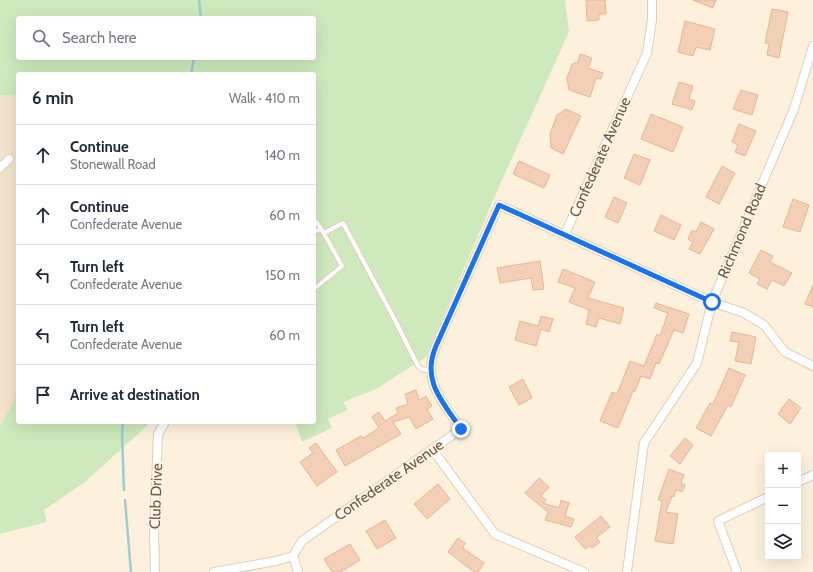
<!DOCTYPE html>
<meta charset="utf-8">
<style>
body{margin:0;font-family:Cabin,sans-serif;background:#f6f6f7;color:#1f2937}
.controls{position:absolute;right:12px;bottom:12px;display:grid;overflow:hidden;border-radius:4px;box-shadow:0 4px 16px #0002}
.controls button{width:36px;height:36px;display:grid;place-items:center;padding:0;border:0;border-bottom:1px solid #e0e1e3;background:#fff;color:#1f2937;font:20px sans-serif}
.stop{position:absolute;width:12px;height:12px;margin:-9px;border:3px solid #1a73e8;border-radius:50%;background:#fff}
.stop.end{background:#1a73e8;border-color:#fff;box-shadow:0 1px 4px #0008}
.list{margin:0;padding:0;list-style:none}
h2{display:flex;justify-content:space-between;align-items:center;height:52px;margin:0;padding:0 16px;font-size:17px}
h2 small{font-size:13px;font-weight:400;color:#747a83}
.list li{display:grid;grid-template-columns:26px 1fr auto;gap:12px;align-items:center;box-sizing:border-box;height:60px;padding:0 16px;border-top:1px solid #e0e1e3}
.list b{display:block;font-size:15px;white-space:nowrap}
.list p{margin:0;font-size:13px;white-space:nowrap;color:#747a83}
.list em{font-size:13px;font-style:normal;color:#747a83}
.icon{flex:none;width:22px;height:22px;fill:none;stroke:currentColor;stroke-width:2;stroke-linecap:round;stroke-linejoin:round}
.map{position:relative;flex:none;width:813px;height:572px;overflow:hidden}
.search{position:absolute;background:#fff;box-shadow:0 4px 16px #0002;left:16px;top:16px;width:300px;height:44px;display:flex;align-items:center;gap:10px;box-sizing:border-box;padding:0 14px;border-radius:4px;color:#747a83;font-size:15px}
.panel{position:absolute;background:#fff;box-shadow:0 4px 16px #0002;left:16px;top:72px;width:300px;height:352px;border-radius:4px}
.map>svg:first-child{display:block}
.residential{fill:#f4e3cc}
.green{fill:#ceeabd;fill-rule:evenodd}
.lines{fill:none;stroke-linecap:round;stroke-linejoin:round}
.stream{stroke:#99cdd8;stroke-width:2.5}
.building{fill:#f3cfb5;stroke:#e5b695}
.lane-casing{stroke:#e0cdba;stroke-width:6}
.street-casing{stroke:#e0cdba;stroke-width:10}
.lane{stroke:#fff;stroke-width:4}
.street{stroke:#fff;stroke-width:8}
.route{stroke:#1a73e8;stroke-width:5}
.labels{text-anchor:middle;dominant-baseline:central;stroke-width:3;stroke-linejoin:round;paint-order:stroke}
.street-label{font-size:15px;fill:#735746;stroke:#fff5e5}
</style>
<div class="map">
<svg width="813" height="572" viewBox="0 0 813 572">
<rect width="100%" height="100%" fill="#fdf1de"/>
<!-- residential -->
<path class="residential" d="M 0,95 L 18,96 L 18,383 L 14,401 L 0,426 Z"/>
<!-- green -->
<path class="green" d="M 0,0 L 565,0 L 569,32 L 498,189 L 426,357 L 376,389 L 343,402 L 348,410 L 328,419 L 332,428 L 302,442 L 295,422 L 314,422 L 314,74 L 18,74 L 18,96 L 0,95 ZM 18,18 L 314,18 L 314,58 L 18,58 Z
M 18,383 L 18,422 L 151,422 L 85,482 L 44,510 L 47,522 L 0,534 L 0,426 L 14,401 Z"/>
<g class="lines">
<!-- stream -->
<path class="stream" d="M 199,0 L 201,18
M 191,74 L 194,58
M 123,422 L 122,434 L 124,490
M 125,500 L 131,572"/>
</g>
<!-- building -->
<path class="building" d="M 586,0 L 605,0 L 606,14 L 599,14 L 599,20 L 587,21 Z
M 693,0 L 716,0 L 713,8 Z
M 772,9 L 788,12 L 779,58 L 767,55 L 769,44 L 765,43 Z
M 685,21 L 715,29 L 710,50 L 696,47 L 693,56 L 678,52 Z
M 580,54 L 592,58 L 588,68 L 603,73 L 601,79 L 596,78 L 590,97 L 569,90 L 567,78 L 572,64 L 578,62 Z
M 679,82 L 693,86 L 689,99 L 695,101 L 692,110 L 672,104 Z
M 741,90 L 758,95 L 752,115 L 733,109 Z
M 566,109 L 581,116 L 563,154 L 551,148 L 550,134 L 557,115 Z
M 651,114 L 683,127 L 673,152 L 641,139 Z
M 739,124 L 756,131 L 745,156 L 735,152 L 738,145 L 732,142 Z
M 634,154 L 650,160 L 640,185 L 624,178 Z
M 519,161 L 550,175 L 544,188 L 513,174 Z
M 722,166 L 735,173 L 719,204 L 706,197 Z
M 614,197 L 627,203 L 618,223 L 605,217 Z
M 793,199 L 809,205 L 800,232 L 783,227 Z
M 661,215 L 681,225 L 674,240 L 654,231 Z
M 701,222 L 714,229 L 700,254 L 689,249 L 693,242 L 688,239 L 692,230 L 696,232 Z
M 761,250 L 773,256 L 770,262 L 792,273 L 784,286 L 772,280 L 767,289 L 757,284 L 760,279 L 749,273 Z
M 540,261 L 544,289 L 533,290 L 531,278 L 500,283 L 497,268 Z
M 563,269 L 595,282 L 588,298 L 624,308 L 620,324 L 599,318 L 596,327 L 586,324 L 589,310 L 569,302 L 575,288 L 558,282 Z
M 813,285 L 813,307 L 805,304 Z
M 656,303 L 689,314 L 683,333 L 674,330 L 659,364 L 656,363 L 650,379 L 641,376 L 635,391 L 633,391 L 618,428 L 600,421 L 612,392 L 617,394 L 630,361 L 644,366 L 657,334 L 660,336 L 668,313 L 654,308 Z
M 541,316 L 553,319 L 549,332 L 541,329 L 536,346 L 515,340 L 520,321 L 538,326 Z
M 732,332 L 756,337 L 751,364 L 735,361 L 739,342 L 730,341 Z
M 729,368 L 745,375 L 731,407 L 728,405 L 711,436 L 696,428 L 710,403 L 713,404 Z
M 523,379 L 532,398 L 519,405 L 509,387 Z
M 416,390 L 419,400 L 426,396 L 432,406 L 427,409 L 433,419 L 416,429 L 409,417 L 393,422 L 401,434 L 345,466 L 336,450 L 361,436 L 363,438 L 379,428 L 372,417 L 379,412 L 385,421 L 398,413 L 396,408 L 408,404 L 405,394 Z
M 789,399 L 801,408 L 790,424 L 778,414 Z
M 685,438 L 693,445 L 680,464 L 670,456 Z
M 316,443 L 337,472 L 317,486 L 300,462 L 313,453 L 309,448 Z
M 669,469 L 684,475 L 681,483 L 685,485 L 682,492 L 676,490 L 674,497 L 672,496 L 666,512 L 678,514 L 673,544 L 655,541 L 662,501 L 658,500 Z
M 539,478 L 549,487 L 541,496 L 546,500 L 543,503 L 559,508 L 561,500 L 569,503 L 565,516 L 574,519 L 571,527 L 545,520 L 548,512 L 525,493 Z
M 438,484 L 450,499 L 427,519 L 414,504 Z
M 601,516 L 610,527 L 596,538 L 600,542 L 592,548 L 590,546 L 585,549 L 575,537 Z
M 385,520 L 396,538 L 377,549 L 366,531 Z
M 458,538 L 465,543 L 463,548 L 484,563 L 478,572 L 474,572 L 448,552 Z
M 350,544 L 360,560 L 341,572 L 332,572 L 324,559 Z"/>
<g class="lines">
<defs>
<path id="lane" d="M 314,219 L 322,230 L 314,231
M 324,233 L 343,223 L 396,322 L 418,366 L 421,369 L 431,371
M 314,289 L 342,266 L 322,230"/>
<path id="street" d="M 0,168 L 9,159
M 565,234 L 647,53 L 652,20 L 652,0
M 432,449 L 495,534 L 584,572
M 798,482 L 813,475
M 293,556 L 298,572
M 155,572 L 154,532 L 158,434 L 165,422
M 214,572 L 276,561 L 293,556 L 302,541 L 461,429 C 443,402 421,381 436,346 L 499,205 L 712,302 L 744,313 L 764,325 L 785,352 L 813,366
M 627,572 L 644,443 L 697,363 L 712,302 L 794,109 L 813,46
M 737,572 L 718,521 L 768,497"/>
</defs>
<!-- lane casing -->
<use href="#lane" class="lane-casing"/>
<!-- street casing -->
<use href="#street" class="street-casing"/>
<!-- lane -->
<use href="#lane" class="lane"/>
<!-- street -->
<use href="#street" class="street"/>
</g>
<g class="lines">
<!-- route -->
<path class="route" d="M 461,429 C 443,402 421,381 436,346 L 499,205 L 712,302"/>
</g>
<g class="labels">
<!-- street labels -->
<g class="street-label">
<text transform="translate(600 157) rotate(-66)">Confederate Avenue</text>
<text transform="translate(742 231) rotate(-67)">Richmond Road</text>
<text transform="translate(389 480) rotate(-35)">Confederate Avenue</text>
<text transform="translate(156 496) rotate(-88)">Club Drive</text>
</g>
</g>
</svg>
<div class="controls">
<button>+</button>
<button>−</button>
<button><svg class="icon" aria-label="layers" viewBox="0 0 24 24"><path d="M12 4l9 5-9 5-9-5zM3 14l9 5 9-5"/></svg></button>
</div>
<div class="stop" style="left:712px;top:302px"></div>
<div class="stop end" style="left:461px;top:429px"></div>
<div class="search"><svg class="icon" aria-label="search" viewBox="0 0 24 24"><circle cx="10" cy="10" r="6"/><path d="M15 15l6 6"/></svg>Search here</div>
<section class="panel">
<h2>6 min<small>Walk · 410 m</small></h2>
<ul class="list">
<li><svg class="icon" aria-label="ahead" viewBox="0 0 24 24"><path d="M12 20V5M6 11l6-6 6 6"/></svg><div><b>Continue</b><p>Stonewall Road</p></div><em>140 m</em></li>
<li><svg class="icon" aria-label="ahead" viewBox="0 0 24 24"><path d="M12 20V5M6 11l6-6 6 6"/></svg><div><b>Continue</b><p>Confederate Avenue</p></div><em>60 m</em></li>
<li><svg class="icon" aria-label="left" viewBox="0 0 24 24"><path d="M17 20v-9H6M10 6l-5 5 5 5"/></svg><div><b>Turn left</b><p>Confederate Avenue</p></div><em>150 m</em></li>
<li><svg class="icon" aria-label="left" viewBox="0 0 24 24"><path d="M17 20v-9H6M10 6l-5 5 5 5"/></svg><div><b>Turn left</b><p>Confederate Avenue</p></div><em>60 m</em></li>
<li><svg class="icon" aria-label="arrive" viewBox="0 0 24 24"><path d="M6 21V4h12l-3 4 3 4H6"/></svg><div><b>Arrive at destination</b></div></li>
</ul>
</section>
</div>
